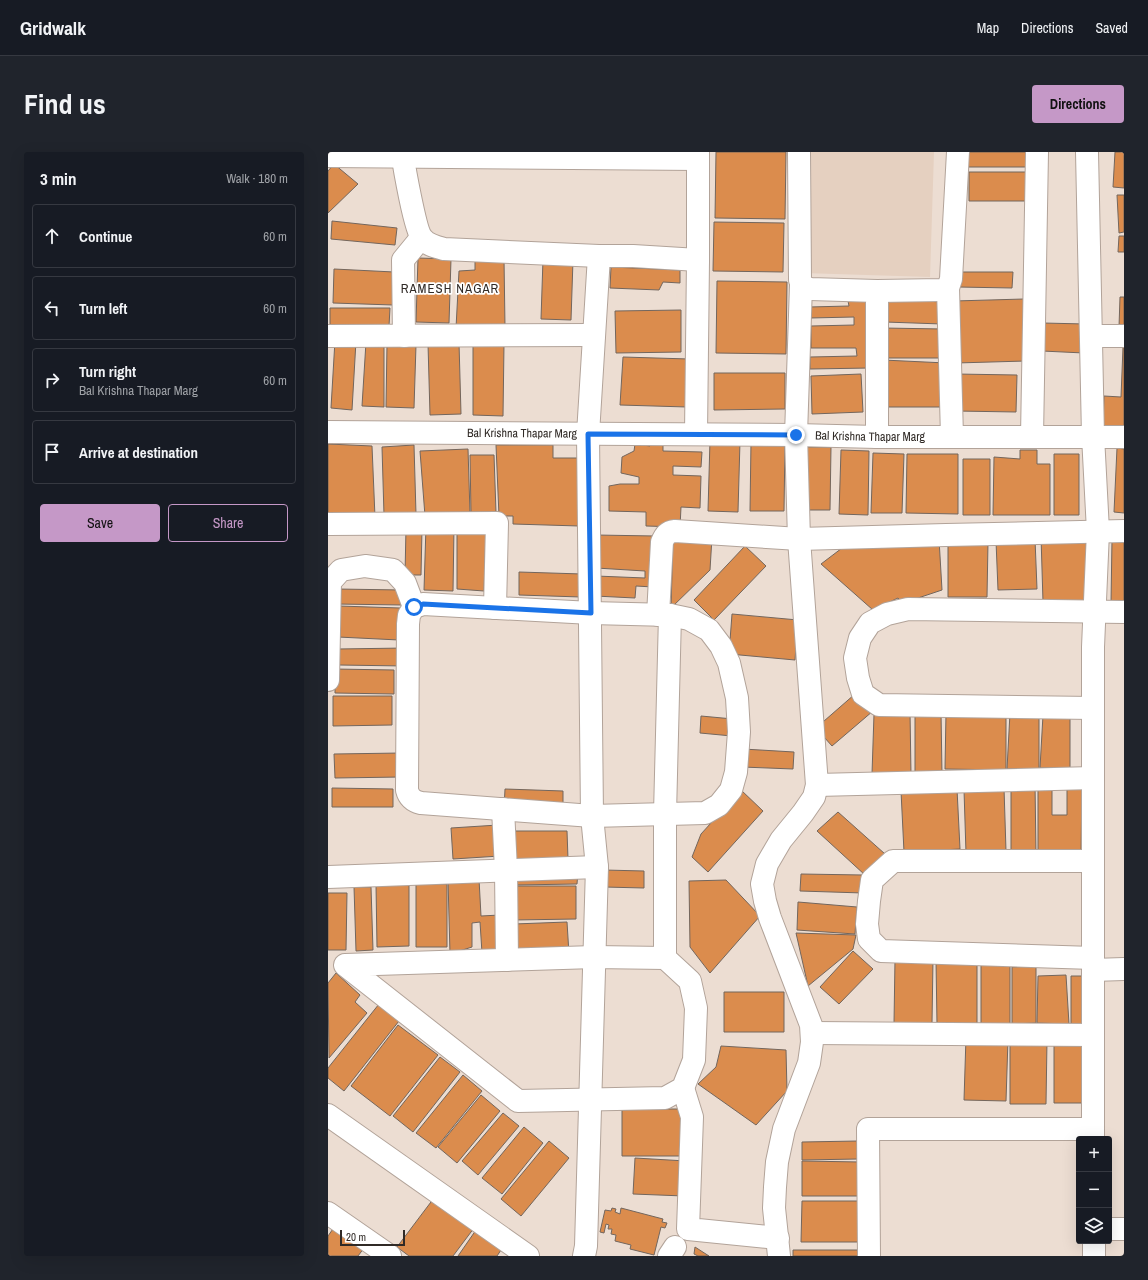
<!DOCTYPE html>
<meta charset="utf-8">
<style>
body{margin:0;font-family:"Archivo Narrow",sans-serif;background:#20242c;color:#f1f3f6}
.controls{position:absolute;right:12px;bottom:12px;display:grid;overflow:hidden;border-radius:4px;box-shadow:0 4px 16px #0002}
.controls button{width:36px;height:36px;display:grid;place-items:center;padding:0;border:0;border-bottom:1px solid #363941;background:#171b24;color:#f1f3f6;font:20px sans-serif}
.scale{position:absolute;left:12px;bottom:10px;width:65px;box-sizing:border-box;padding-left:4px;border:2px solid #302a26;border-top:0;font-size:11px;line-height:14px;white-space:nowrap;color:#302a26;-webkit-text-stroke:3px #fff;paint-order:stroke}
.stop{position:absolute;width:12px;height:12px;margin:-9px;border:3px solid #1a73e8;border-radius:50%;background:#fff}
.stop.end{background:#1a73e8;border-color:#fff;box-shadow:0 1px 4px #0008}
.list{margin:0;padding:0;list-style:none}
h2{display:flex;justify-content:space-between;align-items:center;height:52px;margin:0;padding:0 16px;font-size:17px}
h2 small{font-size:13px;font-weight:400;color:#9ea1a6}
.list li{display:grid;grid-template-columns:26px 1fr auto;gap:12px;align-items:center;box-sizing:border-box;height:64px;margin:0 8px 8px;padding:0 8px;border:1px solid #363941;border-radius:4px}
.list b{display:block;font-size:15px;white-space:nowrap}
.list p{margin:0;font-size:13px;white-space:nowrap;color:#9ea1a6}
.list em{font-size:13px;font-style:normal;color:#9ea1a6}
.actions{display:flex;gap:8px;padding:12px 16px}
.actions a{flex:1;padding:9px 0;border:1px solid #c598c7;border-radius:4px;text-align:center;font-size:14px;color:#c598c7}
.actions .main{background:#c598c7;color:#111}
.icon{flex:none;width:22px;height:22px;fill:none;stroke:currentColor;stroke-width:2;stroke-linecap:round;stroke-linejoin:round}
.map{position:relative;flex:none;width:796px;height:1104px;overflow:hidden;border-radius:4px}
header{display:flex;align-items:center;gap:24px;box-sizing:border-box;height:56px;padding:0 20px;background:#171b24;border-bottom:1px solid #363941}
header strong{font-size:19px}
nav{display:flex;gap:22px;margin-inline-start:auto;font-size:14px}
.intro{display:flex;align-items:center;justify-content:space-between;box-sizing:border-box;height:96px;padding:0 24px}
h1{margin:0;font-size:28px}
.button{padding:10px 18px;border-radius:4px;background:#c598c7;color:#111;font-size:14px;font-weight:700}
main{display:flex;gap:24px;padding:0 24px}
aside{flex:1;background:#171b24;border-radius:4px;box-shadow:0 4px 16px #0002}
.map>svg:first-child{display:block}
.built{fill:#e5d0c0}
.building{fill:#db8c4d;stroke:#73665d}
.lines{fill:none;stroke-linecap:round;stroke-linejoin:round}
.minor-casing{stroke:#b2a399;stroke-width:24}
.minor{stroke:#fff;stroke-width:22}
.route{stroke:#1a73e8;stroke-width:5}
.labels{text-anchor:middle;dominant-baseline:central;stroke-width:3.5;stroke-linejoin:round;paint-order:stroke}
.street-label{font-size:12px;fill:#302a26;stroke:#fff}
.neighbourhood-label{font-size:13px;letter-spacing:1px;fill:#302a26;stroke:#fff}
</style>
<header>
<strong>Gridwalk</strong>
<nav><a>Map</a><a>Directions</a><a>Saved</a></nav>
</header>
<div class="intro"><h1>Find us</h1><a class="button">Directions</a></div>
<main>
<aside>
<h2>3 min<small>Walk · 180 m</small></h2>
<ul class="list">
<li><svg class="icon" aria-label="ahead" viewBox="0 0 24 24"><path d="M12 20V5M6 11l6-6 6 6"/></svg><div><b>Continue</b></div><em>60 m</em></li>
<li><svg class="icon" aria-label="left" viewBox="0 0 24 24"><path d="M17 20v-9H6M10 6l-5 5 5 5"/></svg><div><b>Turn left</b></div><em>60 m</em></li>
<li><svg class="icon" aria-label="right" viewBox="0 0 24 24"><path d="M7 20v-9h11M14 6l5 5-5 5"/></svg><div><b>Turn right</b><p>Bal Krishna Thapar Marg</p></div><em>60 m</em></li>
<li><svg class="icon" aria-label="arrive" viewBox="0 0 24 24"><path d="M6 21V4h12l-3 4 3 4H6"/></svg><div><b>Arrive at destination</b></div></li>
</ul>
<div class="actions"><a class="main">Save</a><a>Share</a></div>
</aside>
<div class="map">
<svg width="796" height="1104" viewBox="0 0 796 1104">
<rect width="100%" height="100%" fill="#ecddd2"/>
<!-- built -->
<path class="built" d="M 477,0 L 606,0 L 602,125 L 474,121 Z"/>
<!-- building -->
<path class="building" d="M 388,0 L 458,0 L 457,67 L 387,66 Z
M 639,0 L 704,0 L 704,15 L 639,15 Z
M 787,0 L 796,0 L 796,36 L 785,35 Z
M 6,12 L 30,32 L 0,61 L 0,19 Z
M 641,20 L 703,20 L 703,49 L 641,49 Z
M 789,43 L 796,43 L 796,80 L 791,81 Z
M 4,69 L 69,76 L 67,93 L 3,87 Z
M 386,70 L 456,71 L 455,120 L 385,119 Z
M 791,84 L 796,84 L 796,100 L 790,100 Z
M 90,106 L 123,107 L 121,171 L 88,170 Z
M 147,107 L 176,107 L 177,175 L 128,176 L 131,119 L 147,118 Z
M 215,107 L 245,108 L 243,168 L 213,167 Z
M 283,115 L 352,118 L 352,131 L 335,130 L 331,138 L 282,136 Z
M 6,117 L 66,120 L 65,153 L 5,151 Z
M 630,120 L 685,120 L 684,136 L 630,135 Z
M 389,129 L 459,130 L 458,202 L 388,201 Z
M 792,145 L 796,145 L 796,175 L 791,175 Z
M 558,147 L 615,150 L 614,172 L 557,170 Z
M 696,147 L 698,209 L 628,211 L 626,149 Z
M 520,149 L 541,149 L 542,216 L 482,217 L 482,205 L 529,204 L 528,196 L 483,196 L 483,174 L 526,173 L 526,165 L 482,166 L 481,155 L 521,154 Z
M 2,156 L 62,156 L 61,174 L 2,174 Z
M 353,158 L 353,200 L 288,201 L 287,159 Z
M 715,171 L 757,172 L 756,201 L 714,199 Z
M 555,176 L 615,177 L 615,206 L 555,206 Z
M 7,188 L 28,189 L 24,258 L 3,256 Z
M 38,190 L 56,191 L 56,255 L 34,254 Z
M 131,191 L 133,262 L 102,263 L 100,192 Z
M 59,192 L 88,193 L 86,256 L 58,255 Z
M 145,192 L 176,192 L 175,264 L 145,263 Z
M 795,195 L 796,195 L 796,275 L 775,275 L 776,244 L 793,245 Z
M 295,205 L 361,207 L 359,255 L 292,253 Z
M 555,208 L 618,211 L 618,255 L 553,255 Z
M 386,221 L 457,221 L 457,257 L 386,258 Z
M 533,222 L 535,260 L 484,262 L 483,224 Z
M 628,222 L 689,223 L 688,260 L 628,259 Z
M 323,286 L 335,287 L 335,299 L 374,300 L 373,315 L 345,314 L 345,323 L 373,324 L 372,356 L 353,355 L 352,375 L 318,374 L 318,360 L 281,359 L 281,334 L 292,332 L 311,332 L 311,325 L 293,321 L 294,305 L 306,299 L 307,292 L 322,294 Z
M 382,288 L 412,289 L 410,360 L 380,359 Z
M 423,290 L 457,290 L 456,359 L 422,359 Z
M 0,292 L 44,294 L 47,365 L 0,364 Z
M 86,293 L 88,362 L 56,363 L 54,295 Z
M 168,293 L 225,293 L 225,306 L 250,306 L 251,374 L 185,372 L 185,364 L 171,364 Z
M 474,295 L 503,295 L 502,358 L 473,358 Z
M 789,296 L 796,297 L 796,361 L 786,360 Z
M 140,297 L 142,361 L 97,364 L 92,299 Z
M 513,298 L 541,299 L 540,363 L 511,362 Z
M 692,298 L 709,298 L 709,312 L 722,312 L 722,363 L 665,363 L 666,305 L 692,307 Z
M 545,301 L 576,302 L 574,361 L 543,361 Z
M 579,302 L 630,302 L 630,362 L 578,361 Z
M 726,302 L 751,302 L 751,363 L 726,363 Z
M 142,303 L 166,303 L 168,360 L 143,361 Z
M 635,307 L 662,307 L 662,363 L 635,363 Z
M 98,374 L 126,375 L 125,439 L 96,438 Z
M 78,376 L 94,377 L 93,423 L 77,423 Z
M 129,376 L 158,380 L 156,439 L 129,437 Z
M 268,383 L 327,384 L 325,435 L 308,434 L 307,446 L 267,444 L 268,424 L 317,426 L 317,419 L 268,416 Z
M 758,383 L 760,449 L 715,450 L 713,384 Z
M 345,384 L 384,385 L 382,418 L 343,456 Z
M 611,387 L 614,438 L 575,451 L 570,446 L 545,458 L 493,412 L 522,390 Z
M 707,387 L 709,437 L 670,438 L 668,389 Z
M 784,387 L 796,388 L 796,451 L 783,451 Z
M 620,390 L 660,390 L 659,445 L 620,445 Z
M 417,394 L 438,414 L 386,468 L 366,448 Z
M 191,420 L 254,422 L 253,445 L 191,443 Z
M 9,437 L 74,438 L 74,453 L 8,452 Z
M 11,454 L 72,456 L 71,488 L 10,485 Z
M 404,462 L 470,468 L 467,508 L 401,502 Z
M 77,496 L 76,514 L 11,513 L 10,497 Z
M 7,517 L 66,518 L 66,542 L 7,541 Z
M 527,542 L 545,559 L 504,594 L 488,576 Z
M 5,544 L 64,544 L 64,573 L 5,574 Z
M 678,559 L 678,618 L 617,617 L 618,561 Z
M 582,560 L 583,622 L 544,622 L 546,562 Z
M 587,560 L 613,560 L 614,622 L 587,622 Z
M 682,561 L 711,561 L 711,617 L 679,617 Z
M 715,563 L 742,563 L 742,616 L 712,616 Z
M 373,564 L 405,567 L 404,584 L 372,581 Z
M 415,597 L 466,600 L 465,617 L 414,615 Z
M 73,601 L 73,625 L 7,626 L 6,602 Z
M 683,631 L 707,631 L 708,703 L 683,703 Z
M 710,631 L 724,631 L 724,663 L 739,663 L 739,631 L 754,631 L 753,704 L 710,704 Z
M 4,636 L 65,637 L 65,655 L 4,655 Z
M 676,636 L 678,699 L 638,701 L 636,638 Z
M 177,637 L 235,639 L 235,659 L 176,657 Z
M 629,637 L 632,697 L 576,700 L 573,639 Z
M 413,638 L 435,659 L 380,720 L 364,705 L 373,682 Z
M 510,660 L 557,702 L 537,723 L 489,679 Z
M 170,673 L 172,704 L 125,707 L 123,676 Z
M 184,679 L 239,679 L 240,707 L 184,708 Z
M 276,718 L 316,719 L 316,736 L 276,735 Z
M 250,719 L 249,732 L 186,733 L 185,721 Z
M 473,722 L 535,723 L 535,741 L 472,739 Z
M 151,727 L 153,764 L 172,763 L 174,800 L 154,801 L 152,770 L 144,771 L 144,795 L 122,802 L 120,728 Z
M 398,728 L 432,764 L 382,821 L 362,795 L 361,729 Z
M 88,731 L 119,732 L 119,795 L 88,795 Z
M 48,733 L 81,733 L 81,794 L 49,795 Z
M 186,734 L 248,734 L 248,767 L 186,768 Z
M 26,735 L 43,735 L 45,798 L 28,799 Z
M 0,741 L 19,741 L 18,798 L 0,798 Z
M 470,750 L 529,755 L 527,782 L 469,778 Z
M 239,770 L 241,802 L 188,805 L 186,772 Z
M 468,781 L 528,783 L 525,797 L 480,834 Z
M 525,799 L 545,817 L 511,852 L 492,835 Z
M 567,807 L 605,807 L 604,871 L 566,871 Z
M 649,807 L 649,872 L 609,873 L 608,808 Z
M 653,810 L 682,810 L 682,873 L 653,873 Z
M 708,814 L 708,871 L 684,872 L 684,815 Z
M 8,821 L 32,843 L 27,850 L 39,861 L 1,906 L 0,831 Z
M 738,823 L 741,872 L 709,871 L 710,824 Z
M 743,824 L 760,824 L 760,873 L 743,873 Z
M 396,840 L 456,840 L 456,880 L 396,880 Z
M 51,852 L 71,869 L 16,939 L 0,926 L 0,916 Z
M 70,873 L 110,903 L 62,964 L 23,934 Z
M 638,885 L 680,887 L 678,949 L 636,948 Z
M 726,886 L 761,886 L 760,951 L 726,951 Z
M 682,888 L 719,888 L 718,952 L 682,952 Z
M 393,894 L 458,898 L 459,939 L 428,973 L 370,932 L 388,915 Z
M 112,905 L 132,920 L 85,980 L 65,964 Z
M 135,923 L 154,939 L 108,996 L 88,981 Z
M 153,943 L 172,959 L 129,1011 L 110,995 Z
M 294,957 L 356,957 L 356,1004 L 294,1004 Z
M 175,961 L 191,974 L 150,1023 L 134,1009 Z
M 196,975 L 215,991 L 174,1042 L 154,1026 Z
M 221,989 L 241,1006 L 193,1064 L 173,1047 Z
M 530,989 L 530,1007 L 474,1008 L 474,990 Z
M 307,1006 L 358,1009 L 356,1044 L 305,1042 Z
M 474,1009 L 532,1010 L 531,1044 L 474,1044 Z
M 109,1042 L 149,1072 L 125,1104 L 81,1104 L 69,1095 Z
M 474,1049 L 536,1049 L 536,1090 L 473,1090 Z
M 284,1056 L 288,1057 L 287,1060 L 292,1062 L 293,1056 L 335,1067 L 334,1070 L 339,1071 L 337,1076 L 333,1075 L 326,1103 L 302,1097 L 303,1093 L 287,1089 L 288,1083 L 283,1082 L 284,1077 L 280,1077 L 281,1073 L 278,1072 L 276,1081 L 272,1080 L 277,1058 L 283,1059 Z
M 7,1074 L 36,1096 L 30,1104 L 0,1104 L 0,1084 Z
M 148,1078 L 175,1095 L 169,1104 L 130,1104 Z
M 367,1095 L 381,1104 L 370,1104 L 366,1102 Z
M 465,1098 L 535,1098 L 535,1104 L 465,1104 Z"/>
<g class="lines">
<defs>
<g id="minor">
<path d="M 74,0 C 76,14 87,78 94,86 C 99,93 108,95 116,97 L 271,104 L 305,104 L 370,108"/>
<path d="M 471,0 L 472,128 C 474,134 476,135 482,137 L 549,139 L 549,285"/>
<path d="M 759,0 L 765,284 L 770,379 L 765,495 L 765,987"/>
<path d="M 0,4 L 370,7"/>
<path d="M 620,136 L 624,285"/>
<path d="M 549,139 L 615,138 L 620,136 L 623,127 L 630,0"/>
<path d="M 0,184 L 266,183"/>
<path d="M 76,184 L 75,108 L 93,86"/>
<path d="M 763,184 L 796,184"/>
<path id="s1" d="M 0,280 L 468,283 L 549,285 L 796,285"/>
<path d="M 368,282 L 370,108 L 370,0"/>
<path d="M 704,285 L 709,0"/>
<path d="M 0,372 L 169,371 L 167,456"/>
<path d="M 95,452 L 263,461 L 342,463 L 361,467 L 381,478 L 393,494 L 401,511 L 409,546 L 411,580 L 408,620 L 403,638 L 391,653 L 377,661 L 264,664 L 93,651 C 85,649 81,646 79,638 L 80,472 L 81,463 L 86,455 Z"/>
<path d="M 330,463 L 334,390 C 337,383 339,380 347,379 L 471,387 L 618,383 L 796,379"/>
<path d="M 0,528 L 2,430 L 13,418 L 37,414 L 65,418 L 77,431 L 86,455"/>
<path d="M 765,556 L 551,553 L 535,542 L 530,526 L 527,506 L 532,486 L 542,471 L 559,462 L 580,457 L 796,460"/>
<path d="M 489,633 L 765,626"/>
<path d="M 175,657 L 178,718 L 179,808"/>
<path d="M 0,725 L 269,715"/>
<path d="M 266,805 L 337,806 L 362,829 L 368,856 L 366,908 L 355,936 L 337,946 L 190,949 L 17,813 Z"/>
<path d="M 337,806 L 337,662 L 342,463"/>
<path d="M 765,806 L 553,799 L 541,787 L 539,772 L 541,749 L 544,728 L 565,709 L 765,709"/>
<path d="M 765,818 L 796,817"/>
<path d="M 484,881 L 765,883"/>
<path d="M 355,936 L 364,965 L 360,1077 L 450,1086"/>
<path d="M 0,963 L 200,1104"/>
<path d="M 0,1061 L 62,1104"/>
<path d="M 781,1077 L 796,1077"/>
<path d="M 766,1089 L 766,1104"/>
<path d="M 256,1104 L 258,1094 L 269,715 L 264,664 L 260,282 L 271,104"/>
<path d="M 341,1104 L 347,1095"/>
<path d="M 451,1104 L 446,1056 L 447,1035 L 449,1010 L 456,977 L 481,911 L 484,890 L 483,873 L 442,766 L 437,749 L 434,732 L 439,712 L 453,688 L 475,661 L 486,645 L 489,633 L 471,387 L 468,283 L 473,133"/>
<path d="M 541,1104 L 540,977 L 765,977"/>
</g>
</defs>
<!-- minor casing -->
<use href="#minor" class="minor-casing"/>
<!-- minor -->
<use href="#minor" class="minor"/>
</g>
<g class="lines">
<!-- route -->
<path class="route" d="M 86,455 L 95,452 L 263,461 L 260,282 L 468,283"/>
</g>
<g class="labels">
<!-- street labels -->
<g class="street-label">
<text stroke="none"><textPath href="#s1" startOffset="194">Bal Krishna Thapar Marg</textPath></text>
<text stroke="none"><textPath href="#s1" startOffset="542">Bal Krishna Thapar Marg</textPath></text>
</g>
<!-- neighbourhood labels -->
<g class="neighbourhood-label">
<text x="122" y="136">RAMESH NAGAR</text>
</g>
</g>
</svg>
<div class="controls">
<button>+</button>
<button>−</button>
<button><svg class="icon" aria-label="layers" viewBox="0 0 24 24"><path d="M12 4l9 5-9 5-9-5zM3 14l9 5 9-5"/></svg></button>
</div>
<div class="scale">20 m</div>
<div class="stop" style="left:86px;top:455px"></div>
<div class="stop end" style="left:468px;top:283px"></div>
</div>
</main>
